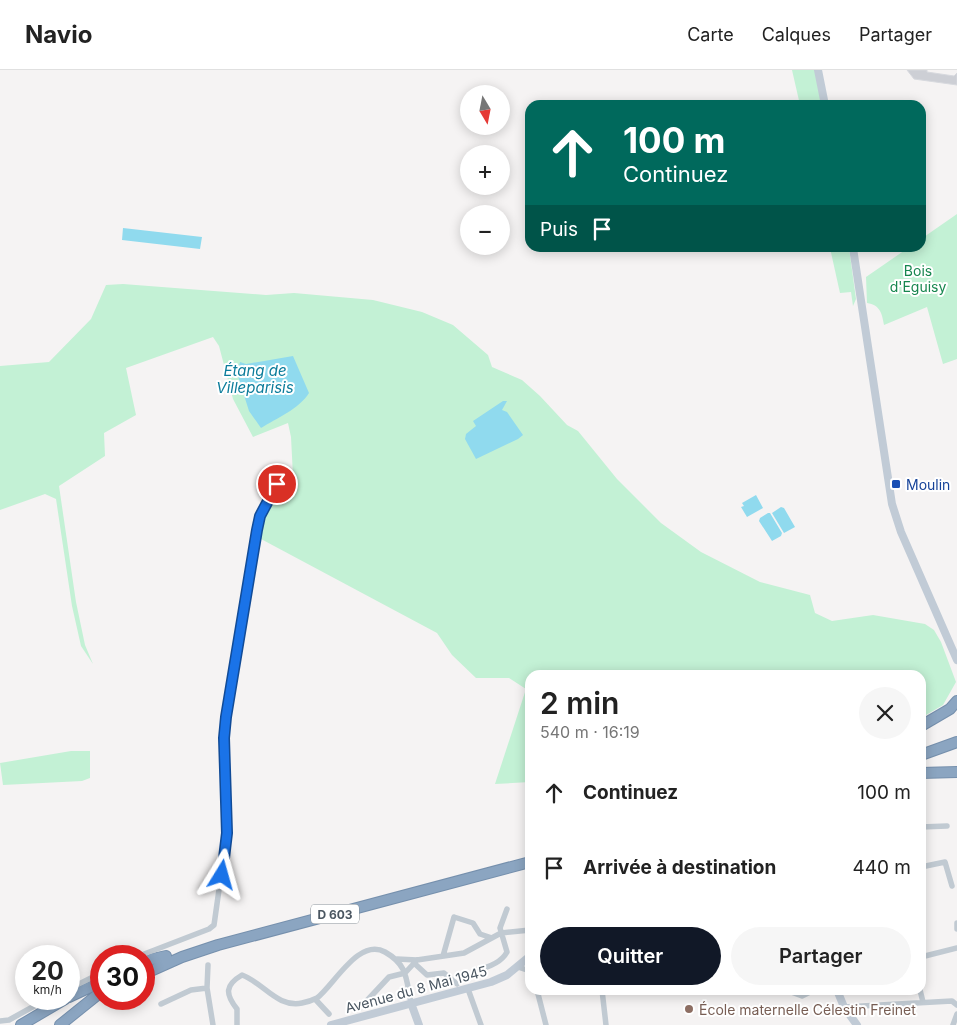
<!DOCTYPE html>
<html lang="fr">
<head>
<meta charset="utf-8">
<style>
  body { margin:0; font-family:Inter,sans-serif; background:#f6f6f6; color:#222; height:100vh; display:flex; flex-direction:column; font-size:19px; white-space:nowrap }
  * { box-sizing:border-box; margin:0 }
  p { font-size:16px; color:#767676 }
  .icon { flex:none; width:28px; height:28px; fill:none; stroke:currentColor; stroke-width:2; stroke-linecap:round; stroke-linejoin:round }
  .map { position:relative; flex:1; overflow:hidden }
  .sheet { position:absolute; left:525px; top:600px; width:401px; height:325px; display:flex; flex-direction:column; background:#fff; border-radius:15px; box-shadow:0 2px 12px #0003 }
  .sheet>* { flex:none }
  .guide { position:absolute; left:525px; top:30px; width:401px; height:152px; border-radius:15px; box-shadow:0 2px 12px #0003; background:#00695c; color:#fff; overflow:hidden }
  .needle { width:32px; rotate:170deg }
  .tools { position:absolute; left:460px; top:15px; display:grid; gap:10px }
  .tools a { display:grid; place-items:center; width:50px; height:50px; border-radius:50%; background:#fff; box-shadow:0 2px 12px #0003; font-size:25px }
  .speed { position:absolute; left:15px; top:875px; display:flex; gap:10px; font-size:25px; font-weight:700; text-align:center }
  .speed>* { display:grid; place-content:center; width:65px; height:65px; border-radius:50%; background:#fff; box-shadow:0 2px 12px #0003; line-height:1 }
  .speed small { font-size:12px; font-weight:400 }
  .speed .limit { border:8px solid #d22; background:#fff; color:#111 }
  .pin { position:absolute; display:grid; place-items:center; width:42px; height:42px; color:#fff; margin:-21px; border:2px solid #fff; border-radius:50%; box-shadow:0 1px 5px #0007 }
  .me { position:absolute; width:55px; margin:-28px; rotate:8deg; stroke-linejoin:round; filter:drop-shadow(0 0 4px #0008) }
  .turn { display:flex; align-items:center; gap:18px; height:105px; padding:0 15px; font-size:22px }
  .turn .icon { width:65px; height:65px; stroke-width:2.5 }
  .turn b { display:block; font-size:35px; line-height:42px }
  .then { display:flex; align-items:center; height:48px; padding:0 15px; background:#0003; gap:10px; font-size:19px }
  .round { display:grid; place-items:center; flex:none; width:52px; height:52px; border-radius:26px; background:#f6f6f6 }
  .headline { display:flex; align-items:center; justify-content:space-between; height:85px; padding:0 15px }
  h1 { font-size:30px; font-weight:600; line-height:38px }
  .action { display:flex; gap:10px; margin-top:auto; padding:10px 15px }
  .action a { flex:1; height:58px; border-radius:30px; background:#111827; color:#fff; font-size:20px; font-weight:600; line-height:58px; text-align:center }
  .action a+a { background:#f6f6f6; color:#222 }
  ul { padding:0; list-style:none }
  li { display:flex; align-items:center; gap:15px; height:75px; padding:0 15px }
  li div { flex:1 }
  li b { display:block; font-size:19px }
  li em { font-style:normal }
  header { display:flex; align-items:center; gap:30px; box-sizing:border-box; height:70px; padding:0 25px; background:#fff; border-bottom:1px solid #e0e0e0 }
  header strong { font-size:24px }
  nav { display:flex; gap:28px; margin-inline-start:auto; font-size:18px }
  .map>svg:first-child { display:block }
  .green { fill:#c3f1d5 }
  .water { fill:#90daee }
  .building { fill:#cdcfd5; stroke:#d7d9de }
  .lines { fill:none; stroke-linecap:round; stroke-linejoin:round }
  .highway-casing { stroke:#7690ad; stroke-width:12 }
  .street { stroke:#c1cad2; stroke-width:5.5 }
  .secondary { stroke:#c1cbd6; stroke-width:8 }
  .highway { stroke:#8ba5c1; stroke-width:10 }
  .route-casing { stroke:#114b97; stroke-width:12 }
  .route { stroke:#1a73e8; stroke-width:9 }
  .transit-dot { fill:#1a4fb4; stroke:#fff; stroke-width:2 }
  .education-dot { fill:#8d6e63; stroke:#fff; stroke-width:2 }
  .labels { text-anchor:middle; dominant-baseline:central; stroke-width:4; stroke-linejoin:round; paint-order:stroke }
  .shield { fill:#fff; stroke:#808990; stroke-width:1 }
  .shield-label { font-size:12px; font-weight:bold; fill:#4a5661 }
  .park-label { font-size:14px; fill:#17864f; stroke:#fff }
  .transit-label { font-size:14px; fill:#164399; stroke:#fff; text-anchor:start }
  .street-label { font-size:14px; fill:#4a5661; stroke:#fff }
  .education-label { font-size:14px; fill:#785e54; stroke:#fff; text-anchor:start }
  .water-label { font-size:15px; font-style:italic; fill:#0c7c9b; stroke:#fff }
</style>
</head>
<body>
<header>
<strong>Navio</strong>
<nav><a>Carte</a><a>Calques</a><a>Partager</a></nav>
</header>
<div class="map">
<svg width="957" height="955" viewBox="0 0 957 955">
  <rect width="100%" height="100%" fill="#f5f3f3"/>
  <!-- green -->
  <path class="green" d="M792,0H816L822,35H800Z
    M957,144V289L943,294L927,237L884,255C882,243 880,235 867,233L866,207L908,178H921V169Z
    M830,178H849L856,229L853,236L851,222L840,223Z
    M123,214L266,225L294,223L373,230L422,242L453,255L488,285L492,297L522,310L540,326L567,355L578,361L617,409L661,453L701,482L760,512L810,525L815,543L832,551L873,545L925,554L934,560L941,572L956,612L943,635L921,648V605H530V712L495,714L526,619L509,608H476L452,585L437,563L261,469C263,442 275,425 293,406L291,367L288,353L253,367L233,329L219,276L213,267L126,298L136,345L104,363L105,386L59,416L76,532L85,575L93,594L81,576L72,536L56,429L45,424L0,440V296L49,292L91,249L106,215Z
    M71,681H90V708L82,711L3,715L0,693Z"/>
  <!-- water -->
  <path class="water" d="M123,158L202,167L200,179L122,170Z
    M293,286L309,323C299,339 277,348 261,358L249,341L237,303L240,292L246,294Z
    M503,331H507L502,340L507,342L523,365L518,369L476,389L465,369L466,364L476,356L473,351Z
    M756,425L763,438L747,447L741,437L744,436L742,433Z
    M781,437L784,438L795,457L784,463L772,443Z
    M768,443H770L782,463L781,466L772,471L759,451L760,448Z"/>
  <!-- building -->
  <path class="building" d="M907,0H927V2L954,6L957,3V15L914,9Z"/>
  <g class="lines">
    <defs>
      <path id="highway" d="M921,656L950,639L957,631
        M921,685L957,672
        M921,703L957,702
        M144,893L152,889L166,886
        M144,904L182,887L218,875L530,792
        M69,927L101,912
        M21,955L65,929
        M60,955L101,922"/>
    </defs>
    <!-- highway casing -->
    <use href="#highway" class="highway-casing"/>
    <!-- street -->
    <path class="street" d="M921,757L947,756
      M921,797L945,792L952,816
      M957,853V859
      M139,886L209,859L214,855L227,763L224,668L226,647L257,460L261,446L277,414
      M443,886L454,847L473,853L480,864L492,868
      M921,887L957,878
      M397,889L417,890L464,883L501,863L530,860
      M414,893L427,905L444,903L457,914
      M208,895L207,918L213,955
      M518,897L530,901
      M475,900C486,898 501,893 507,882L500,858L507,839
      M69,919L101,903
      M468,919L481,955
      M537,920L546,955
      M602,920L606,955
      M786,920L802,926L810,922L811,920
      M920,920L923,932
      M315,929L329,944
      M161,934L191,920L207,918
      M844,937L952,931L957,935
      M360,938L389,907L405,903L417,890
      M0,951L9,950L47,929
      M237,955V939C225,924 225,915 242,905C264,913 277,938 302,933C307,932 313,930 317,928C334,915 359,867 385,882C408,895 406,909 411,933
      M953,955L957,944"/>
    <!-- secondary -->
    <path class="secondary" d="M818,0L825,35
      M853,178L892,434L901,462L957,590
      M837,920L844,937L857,955
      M411,933L419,955
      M331,955L491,912L507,905L530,886"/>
    <!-- highway -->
    <use href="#highway" class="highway"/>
  </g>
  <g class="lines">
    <defs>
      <path id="route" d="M222,805L227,763L224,668L226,647L257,460L260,446L277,414"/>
    </defs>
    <!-- route casing -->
    <use href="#route" class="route-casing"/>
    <!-- route -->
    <use href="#route" class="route"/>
  </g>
  <!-- markers -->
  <rect class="transit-dot" x="891" y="409" width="10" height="10" rx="2.5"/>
  <circle class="education-dot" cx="689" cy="939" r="5"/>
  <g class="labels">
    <!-- shield labels -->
    <rect class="shield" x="311" y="834.5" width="48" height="19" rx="4"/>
    <g class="shield-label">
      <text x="335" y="844">D 603</text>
    </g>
    <!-- park labels -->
    <g class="park-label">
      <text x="918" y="200">Bois<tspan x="918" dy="16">d'Eguisy</tspan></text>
    </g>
    <!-- transit labels -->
    <g class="transit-label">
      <text x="906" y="414">Moulin</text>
    </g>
    <!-- street labels -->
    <g class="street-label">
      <text transform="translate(416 919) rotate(-15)">Avenue du 8 Mai 1945</text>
    </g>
    <!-- education labels -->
    <g class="education-label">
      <text x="699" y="939">École maternelle Célestin Freinet</text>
    </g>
    <!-- water labels -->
    <g class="water-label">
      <text x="255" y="300">Étang de<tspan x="255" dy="17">Villeparisis</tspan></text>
    </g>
  </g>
</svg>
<div class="tools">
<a><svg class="needle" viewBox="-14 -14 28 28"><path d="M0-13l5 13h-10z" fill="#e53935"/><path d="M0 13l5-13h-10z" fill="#767676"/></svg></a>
<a>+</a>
<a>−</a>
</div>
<div class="speed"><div>20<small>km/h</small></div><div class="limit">30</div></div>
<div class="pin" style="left:277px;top:414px;background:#d93025"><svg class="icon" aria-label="arrive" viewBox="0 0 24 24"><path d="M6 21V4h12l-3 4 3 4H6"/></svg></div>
<svg class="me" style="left:222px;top:805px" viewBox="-20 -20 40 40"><path d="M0-17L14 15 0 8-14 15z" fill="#1a73e8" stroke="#fff" stroke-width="4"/></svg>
<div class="guide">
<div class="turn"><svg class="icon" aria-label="ahead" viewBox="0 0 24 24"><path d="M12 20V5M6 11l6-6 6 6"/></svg><div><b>100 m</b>Continuez</div></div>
<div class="then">Puis<svg class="icon" aria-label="arrive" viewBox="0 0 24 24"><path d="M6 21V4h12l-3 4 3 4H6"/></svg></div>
</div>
<section class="sheet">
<div class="headline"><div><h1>2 min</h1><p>540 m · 16:19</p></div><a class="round"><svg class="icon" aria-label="close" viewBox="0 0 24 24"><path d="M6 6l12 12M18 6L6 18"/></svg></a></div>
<ul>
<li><svg class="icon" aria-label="ahead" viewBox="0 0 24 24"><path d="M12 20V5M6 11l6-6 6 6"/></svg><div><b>Continuez</b></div><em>100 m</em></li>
<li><svg class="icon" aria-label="arrive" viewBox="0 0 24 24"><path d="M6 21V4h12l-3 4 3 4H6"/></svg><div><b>Arrivée à destination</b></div><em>440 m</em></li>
</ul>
<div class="action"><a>Quitter</a><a>Partager</a></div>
</section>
</div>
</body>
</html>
